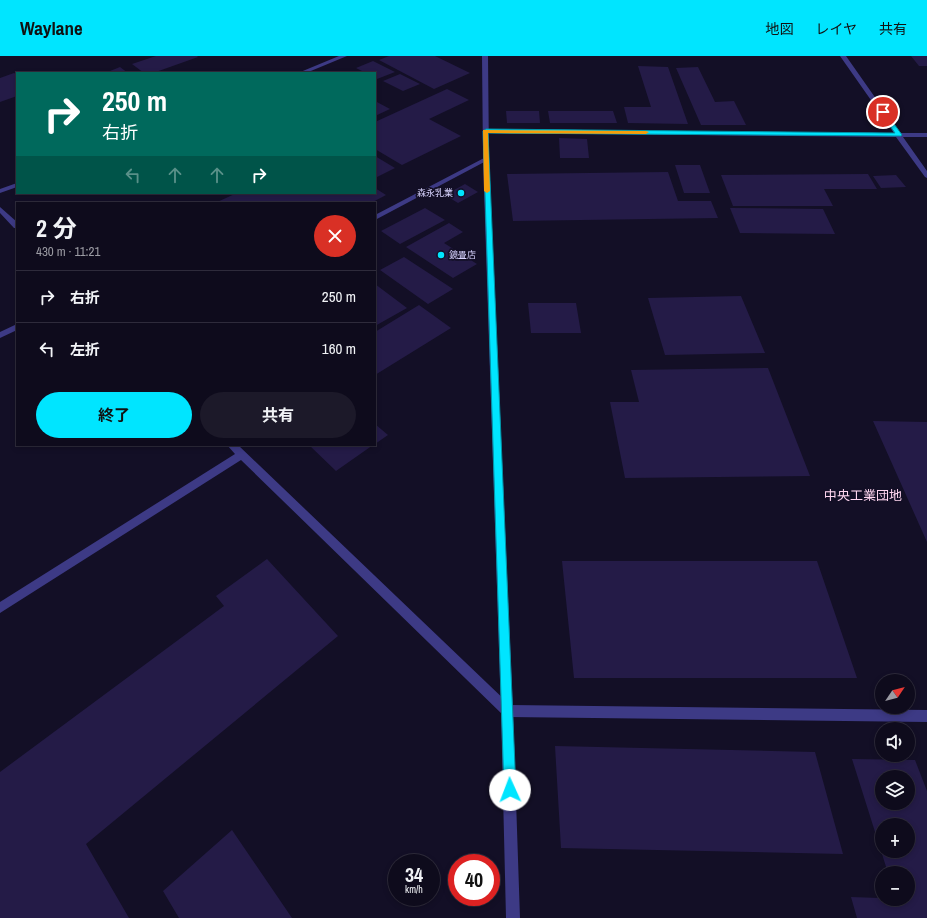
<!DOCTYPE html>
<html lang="ja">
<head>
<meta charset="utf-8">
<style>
  body { margin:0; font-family:"Archivo Narrow","Noto Sans JP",sans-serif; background:#1c1929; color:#f1f3f6; height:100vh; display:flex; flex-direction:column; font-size:15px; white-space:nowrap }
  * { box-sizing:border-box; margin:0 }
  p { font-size:13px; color:#9b9ba3 }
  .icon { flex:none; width:22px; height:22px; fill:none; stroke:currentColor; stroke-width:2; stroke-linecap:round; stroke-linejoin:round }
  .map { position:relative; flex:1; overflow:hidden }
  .sheet { position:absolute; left:16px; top:146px; width:360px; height:244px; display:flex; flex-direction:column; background:#0e0b1c; border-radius:0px; box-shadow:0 2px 6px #0003,0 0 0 1px #2e2b3b }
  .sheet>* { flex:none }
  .hud { position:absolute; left:16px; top:16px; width:360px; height:122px; border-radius:0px; box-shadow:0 2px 6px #0003,0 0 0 1px #2e2b3b; background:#00695c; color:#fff; overflow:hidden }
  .needle { width:26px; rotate:55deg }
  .tools { position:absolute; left:875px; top:618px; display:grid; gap:8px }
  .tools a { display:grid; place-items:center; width:40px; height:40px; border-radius:50%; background:#0e0b1c; box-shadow:0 2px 6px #0003,0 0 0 1px #2e2b3b; font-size:20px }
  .speed { position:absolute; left:388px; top:798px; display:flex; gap:8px; font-size:20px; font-weight:700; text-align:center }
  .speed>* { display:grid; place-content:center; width:52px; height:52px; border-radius:50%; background:#0e0b1c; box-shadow:0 2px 6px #0003,0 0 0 1px #2e2b3b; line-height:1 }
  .speed small { font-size:10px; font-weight:400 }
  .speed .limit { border:6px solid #d22; background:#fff; color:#111 }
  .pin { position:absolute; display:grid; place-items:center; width:34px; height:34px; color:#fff; margin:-17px; border:2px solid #fff; border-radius:50%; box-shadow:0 1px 4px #0007 }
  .me { position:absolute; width:44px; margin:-22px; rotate:358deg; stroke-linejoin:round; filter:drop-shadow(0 0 3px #0008) }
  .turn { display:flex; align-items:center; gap:14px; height:84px; padding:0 20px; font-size:18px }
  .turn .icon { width:52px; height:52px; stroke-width:2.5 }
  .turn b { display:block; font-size:28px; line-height:34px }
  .lanes { display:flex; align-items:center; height:38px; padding:0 20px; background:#0003; justify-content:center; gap:20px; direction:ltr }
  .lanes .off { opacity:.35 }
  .round { display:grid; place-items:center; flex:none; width:42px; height:42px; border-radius:21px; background:#1c1929 }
  .headline { display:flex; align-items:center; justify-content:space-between; height:68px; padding:0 20px }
  h1 { font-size:24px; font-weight:700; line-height:30px }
  .button { display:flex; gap:8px; margin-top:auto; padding:8px 20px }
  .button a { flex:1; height:46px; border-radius:24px; background:#00e5ff; color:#111; font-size:16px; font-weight:700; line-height:46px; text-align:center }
  .button a+a { background:#1c1929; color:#f1f3f6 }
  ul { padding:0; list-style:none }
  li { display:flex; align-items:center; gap:12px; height:52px; padding:0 20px; border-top:1px solid #2e2b3b }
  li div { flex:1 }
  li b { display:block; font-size:15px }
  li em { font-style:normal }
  header { display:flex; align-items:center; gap:24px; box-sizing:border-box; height:56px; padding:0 20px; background:#00e5ff; color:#111 }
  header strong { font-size:19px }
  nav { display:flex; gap:22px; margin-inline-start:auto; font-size:14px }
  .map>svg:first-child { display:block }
  .building { fill:#241b47; fill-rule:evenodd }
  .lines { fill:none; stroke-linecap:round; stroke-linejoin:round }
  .minor { fill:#3d3a85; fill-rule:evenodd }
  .tertiary { fill:#3d3a85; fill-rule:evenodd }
  .route { fill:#00e5ff; stroke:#0095a6 }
  .slow { fill:#f59e0b }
  .poi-dot { fill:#00e5ff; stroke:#130f26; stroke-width:1.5 }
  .labels { text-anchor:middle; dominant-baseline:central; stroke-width:3.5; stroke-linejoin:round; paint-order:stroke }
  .far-poi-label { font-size:9px; fill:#d9d4ff; stroke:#130f26; text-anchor:end }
  .quarter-label { font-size:13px; fill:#ffd6f0; stroke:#130f26 }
</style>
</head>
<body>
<header>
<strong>Waylane</strong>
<nav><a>地図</a><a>レイヤ</a><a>共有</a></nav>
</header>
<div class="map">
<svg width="927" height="862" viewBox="0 0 927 862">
  <rect width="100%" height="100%" fill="#130f26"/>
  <!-- building -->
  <path class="building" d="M156,0H197L198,1L153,17H144L132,8Z
    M389,0H435L470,17L434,33L379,4Z
    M911,0H927V10H919Z
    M373,5L395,16L377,23L375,22V17H366L356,12Z
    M638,10L668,11L688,68L628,67L624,51H651Z
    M120,11L128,17H105Z
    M698,11L715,46L734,45L746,69H701L676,12Z
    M14,17L17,19V40L0,46V22Z
    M400,18L420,28L403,35L383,25Z
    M447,33L469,44L429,63L461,80L402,109L375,93V66Z
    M375,45L390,53L375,60Z
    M506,55H539L540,67H507Z
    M548,55H613L617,67H550Z
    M559,82L587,83L589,102H560Z
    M375,100L395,112L375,122Z
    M675,109H700L710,137H684Z
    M668,116L678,145H711L718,162L513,165L507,118Z
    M868,118L877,133H824L833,150H733L721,119Z
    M896,119L906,131L881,132L873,120Z
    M465,128L478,136L458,147L445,139Z
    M375,132L386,139L371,147H215L237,137H375Z
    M425,152L445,164L400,188L381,175Z
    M730,152L823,153L835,178L740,177Z
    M449,167L463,176L444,187L477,208L453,222L406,191Z
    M404,201L453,233L428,248L380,214Z
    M375,228L407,252L375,270Z
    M741,240L765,297L665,299L648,242Z
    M528,247H576L581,277H531Z
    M419,249L451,272L375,319V276Z
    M768,312L810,420L625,422L610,346H639L631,314Z
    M873,365L927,366V486Z
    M375,368L388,379L375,388Z
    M309,389H373L336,415Z
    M267,503L338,580L86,788L129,862H0V716L224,550L216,540Z
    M562,505H817L857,622H574Z
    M555,690L815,696L843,798L561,792Z
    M852,703L915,704L927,735V862H857L851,841L908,843V817H888ZM882,721H908V747H882ZM882,769H908V795H882Z
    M232,774L292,862H179L163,835Z"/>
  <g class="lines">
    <!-- minor -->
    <path class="minor" d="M339,0H347L306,17H298Z
      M840,0H846L900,77H927V81H903L927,115V122L925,121L896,81L486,77L483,75L486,73L894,77Z
      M486,101L488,102V104L375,164V159Z
      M17,127V131L0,137V133Z
      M0,151L17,166V172H14L0,157Z
      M17,268V274L0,282V276Z
      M227,389H238L510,649L927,654V666L507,661L503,659L241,404L0,557V546L235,398Z"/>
    <!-- tertiary -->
    <path class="tertiary" d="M482,0H488L489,103L513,655L520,862H506L501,655L483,103Z"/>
  </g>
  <!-- route -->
  <path class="route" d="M881,55H885L902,79L901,80L488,77L516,734L514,739L510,740L505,739L504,734L483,75L486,73L895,77L880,56Z"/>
  <!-- slow -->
  <path class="slow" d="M483,74L646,75L649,76L646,78L488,77L490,135L487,137L484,135Z"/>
  <!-- markers -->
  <g class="poi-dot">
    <circle cx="461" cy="137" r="4"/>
    <circle cx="441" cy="199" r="4"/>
  </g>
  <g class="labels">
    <!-- far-poi labels -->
    <g class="far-poi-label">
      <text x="453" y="137">森永乳業</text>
      <text x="449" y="199" text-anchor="start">鏡畳店</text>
    </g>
    <!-- quarter labels -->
    <g class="quarter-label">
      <text x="863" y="439">中央工業団地</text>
    </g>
  </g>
</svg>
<div class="tools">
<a><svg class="needle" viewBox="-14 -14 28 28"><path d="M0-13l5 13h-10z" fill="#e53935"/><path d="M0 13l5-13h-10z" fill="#9b9ba3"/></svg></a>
<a><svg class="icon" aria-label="sound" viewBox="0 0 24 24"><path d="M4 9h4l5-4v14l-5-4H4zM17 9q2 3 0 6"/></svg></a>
<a><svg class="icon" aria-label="layers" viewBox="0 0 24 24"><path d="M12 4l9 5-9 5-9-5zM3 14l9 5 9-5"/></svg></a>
<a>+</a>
<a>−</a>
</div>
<div class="speed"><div>34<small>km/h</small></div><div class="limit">40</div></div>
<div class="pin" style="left:883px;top:56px;background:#d93025"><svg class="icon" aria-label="arrive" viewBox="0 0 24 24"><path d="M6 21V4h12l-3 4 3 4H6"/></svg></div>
<svg class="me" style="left:510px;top:734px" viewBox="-20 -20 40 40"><circle r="19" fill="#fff"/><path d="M0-13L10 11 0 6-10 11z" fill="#00e5ff"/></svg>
<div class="hud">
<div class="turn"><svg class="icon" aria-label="right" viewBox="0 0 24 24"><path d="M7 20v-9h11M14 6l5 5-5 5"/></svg><div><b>250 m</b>右折</div></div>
<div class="lanes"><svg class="icon off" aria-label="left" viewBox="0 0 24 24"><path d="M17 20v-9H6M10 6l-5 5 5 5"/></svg><svg class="icon off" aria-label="ahead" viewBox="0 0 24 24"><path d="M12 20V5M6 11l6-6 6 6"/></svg><svg class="icon off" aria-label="ahead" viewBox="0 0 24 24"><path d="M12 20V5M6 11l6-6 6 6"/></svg><svg class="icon" aria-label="right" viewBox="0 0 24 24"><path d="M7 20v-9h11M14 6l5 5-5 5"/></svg></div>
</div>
<section class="sheet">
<div class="headline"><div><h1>2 分</h1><p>430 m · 11:21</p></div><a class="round" style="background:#d93025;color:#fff"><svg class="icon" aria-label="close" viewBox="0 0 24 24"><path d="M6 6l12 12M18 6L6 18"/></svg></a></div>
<ul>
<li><svg class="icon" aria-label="right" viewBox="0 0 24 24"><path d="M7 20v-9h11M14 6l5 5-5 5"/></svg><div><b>右折</b></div><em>250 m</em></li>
<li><svg class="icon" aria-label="left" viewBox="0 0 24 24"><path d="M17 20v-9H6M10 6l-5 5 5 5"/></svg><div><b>左折</b></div><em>160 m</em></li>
</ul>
<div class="button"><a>終了</a><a>共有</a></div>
</section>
</div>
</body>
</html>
